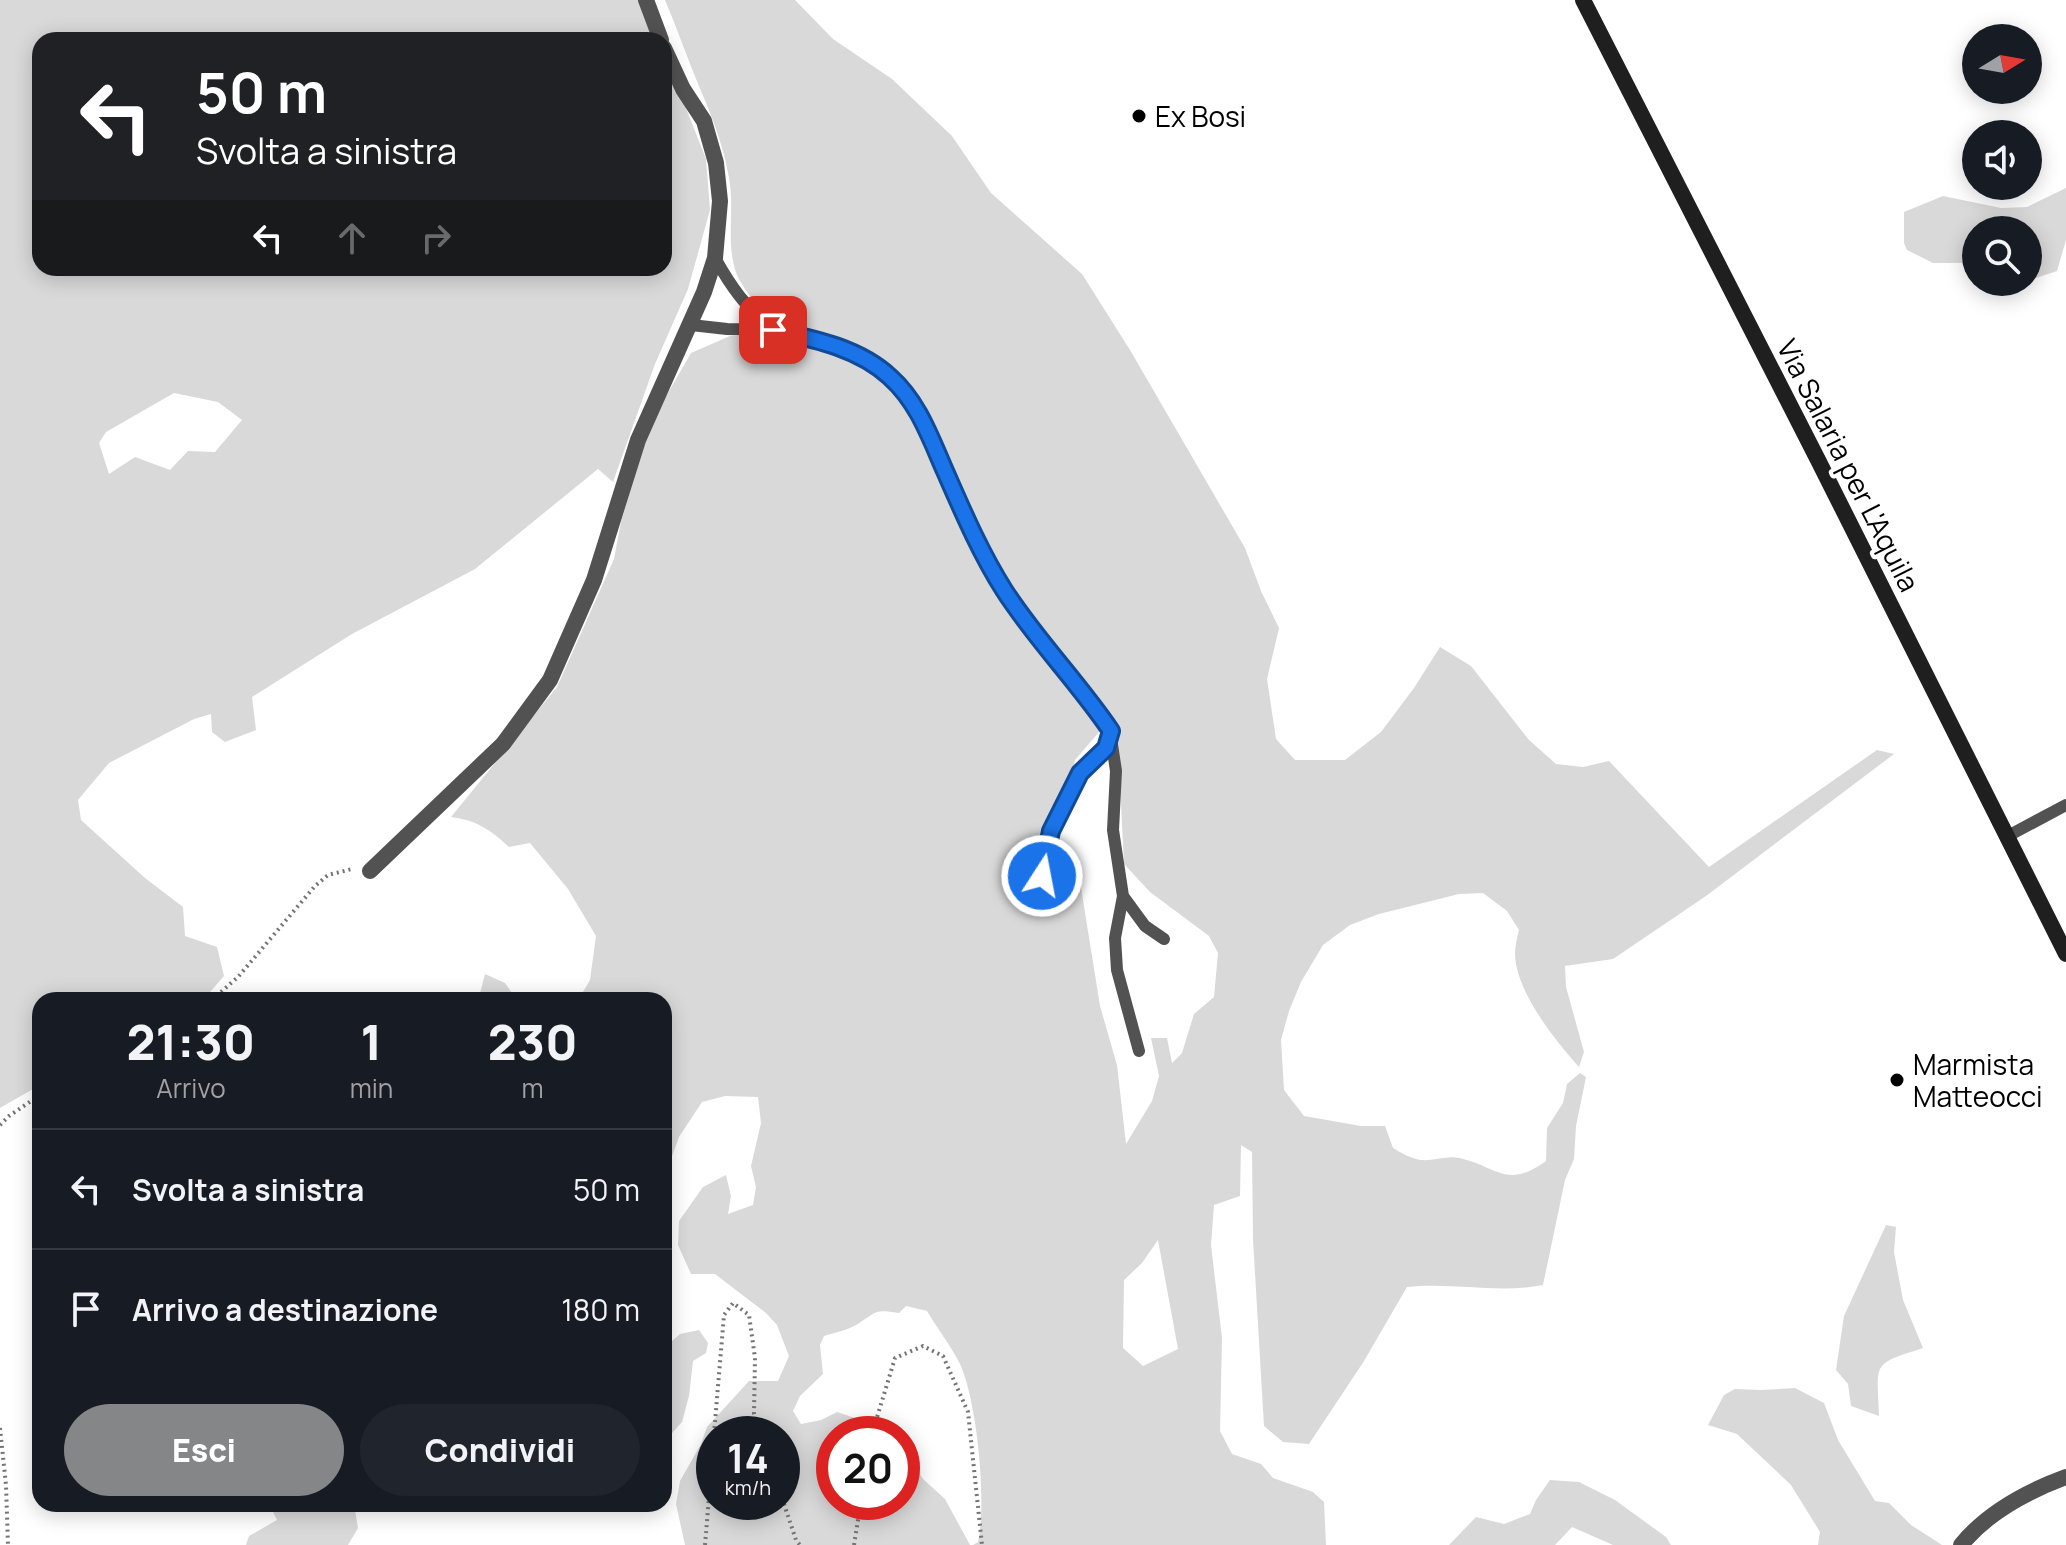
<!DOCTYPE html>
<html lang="it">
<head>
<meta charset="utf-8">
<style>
  body { margin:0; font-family:Manrope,sans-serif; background:#20242c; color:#f1f3f6; height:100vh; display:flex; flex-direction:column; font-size:30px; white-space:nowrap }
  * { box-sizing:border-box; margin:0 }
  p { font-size:26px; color:#9ea1a6 }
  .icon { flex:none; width:44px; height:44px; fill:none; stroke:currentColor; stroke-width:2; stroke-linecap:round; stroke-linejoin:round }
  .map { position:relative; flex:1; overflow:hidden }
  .panel { position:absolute; left:32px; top:992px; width:640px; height:520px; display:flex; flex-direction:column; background:#171b24; border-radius:24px; box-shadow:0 4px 20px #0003 }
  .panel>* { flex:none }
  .top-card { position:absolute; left:32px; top:32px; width:640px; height:244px; border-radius:24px; box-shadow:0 4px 20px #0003; background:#202124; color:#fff; overflow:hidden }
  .needle { width:52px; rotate:79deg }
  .buttons { position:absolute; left:1962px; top:24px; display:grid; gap:16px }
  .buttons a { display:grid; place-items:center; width:80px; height:80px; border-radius:50%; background:#171b24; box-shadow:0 4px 20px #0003; font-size:40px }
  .speed { position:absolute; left:696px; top:1416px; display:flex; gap:16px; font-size:40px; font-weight:700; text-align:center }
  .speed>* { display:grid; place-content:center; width:104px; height:104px; border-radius:50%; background:#171b24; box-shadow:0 4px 20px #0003; line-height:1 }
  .speed small { font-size:20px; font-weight:400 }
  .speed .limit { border:12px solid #d22; background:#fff; color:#111 }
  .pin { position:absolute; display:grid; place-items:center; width:68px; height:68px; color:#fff; margin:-34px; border-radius:16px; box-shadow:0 4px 12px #0006 }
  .me { position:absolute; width:88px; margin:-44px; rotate:11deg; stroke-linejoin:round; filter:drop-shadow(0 0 6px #0008) }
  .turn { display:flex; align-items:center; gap:28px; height:168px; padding:0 32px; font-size:36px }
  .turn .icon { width:104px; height:104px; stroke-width:2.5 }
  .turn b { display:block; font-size:56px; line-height:68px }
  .lanes { display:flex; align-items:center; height:76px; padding:0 32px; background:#0003; justify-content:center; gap:40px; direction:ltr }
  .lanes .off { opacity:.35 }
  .eta { display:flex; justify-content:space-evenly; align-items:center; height:136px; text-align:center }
  .eta b { font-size:48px; font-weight:800; line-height:56px }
  .button { display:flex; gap:16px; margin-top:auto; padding:16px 32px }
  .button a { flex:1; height:92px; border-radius:48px; background:#858687; color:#fff; font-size:32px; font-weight:800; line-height:92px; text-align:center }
  .button a+a { background:#20242c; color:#f1f3f6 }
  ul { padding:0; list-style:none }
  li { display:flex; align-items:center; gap:24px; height:120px; padding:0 32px; border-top:2px solid #363941 }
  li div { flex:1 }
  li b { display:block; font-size:30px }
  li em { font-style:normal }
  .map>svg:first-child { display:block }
  .green { fill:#d9d9d9; fill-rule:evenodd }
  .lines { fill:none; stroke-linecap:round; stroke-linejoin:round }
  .path { stroke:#747474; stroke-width:4; stroke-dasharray:2 4; stroke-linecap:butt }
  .service { stroke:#525252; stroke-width:12 }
  .minor { stroke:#525252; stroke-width:16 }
  .secondary { stroke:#1f1f1f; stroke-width:16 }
  .route-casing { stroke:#114b97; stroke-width:20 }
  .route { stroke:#1a73e8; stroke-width:14 }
  .poi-dot { fill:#000; stroke:#fff; stroke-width:3 }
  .labels { text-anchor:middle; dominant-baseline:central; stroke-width:8; stroke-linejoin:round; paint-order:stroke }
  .poi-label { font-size:28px; fill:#000; stroke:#fff; text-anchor:start }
  .street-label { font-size:28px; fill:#000; stroke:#fff }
</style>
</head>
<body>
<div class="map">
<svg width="2066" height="1545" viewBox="0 0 2066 1545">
  <rect width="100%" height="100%" fill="#fff"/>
  <!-- green -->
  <path class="green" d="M0,0H644L659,40H40V268H664V52L706,159L710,210L688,289L655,364L613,482L598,469L475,569L352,634L252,697L256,730L225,742L212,732L211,714L194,719L109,763L78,800L81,820L145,878L183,907L185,936L217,947L224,976L210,992L196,1000H40V1085L0,1108ZM174,393L218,402L242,420L215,452L188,451L170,470L135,457L109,474L99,443L106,432Z
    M665,0H795L833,39L892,79L952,136L991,193L1082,274L1130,350L1245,548L1261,591L1279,628L1267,679L1276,739L1295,760H1345L1381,732L1414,688L1440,647L1471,666L1529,740L1556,764L1583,767L1609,761L1709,867L1877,750L1894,754L1706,896L1613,959L1565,966L1566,987L1584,1052L1579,1067C1555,1040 1516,992 1515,954C1515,946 1517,938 1519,930L1507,911L1483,893L1459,894L1379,914L1350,925L1323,945L1301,982L1289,1011L1281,1040L1284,1090L1304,1116L1361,1126H1385L1393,1148C1400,1152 1408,1157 1416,1159C1429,1163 1445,1155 1459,1158C1497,1166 1506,1190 1546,1161L1547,1128L1563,1103L1567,1084L1580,1073L1586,1077L1576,1126L1574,1159L1565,1180L1543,1285C1498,1294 1453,1282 1407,1287L1364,1361L1309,1444L1283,1442L1264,1426L1253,1239L1252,1152L1241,1145L1240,1196L1214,1205L1211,1245L1222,1338L1220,1431L1232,1454L1261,1464L1273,1478L1313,1492L1324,1502L1326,1545H973L978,1542C987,1502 977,1401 960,1364C951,1346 937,1328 927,1311L906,1306L899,1313C872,1309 878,1312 856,1325C847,1330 834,1333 824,1336L820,1345L823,1374L800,1396L793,1411L801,1424L821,1420L837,1412L855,1418L863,1432V1434H834V1502H902V1458L909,1457L923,1479L945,1499L970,1545H685L676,1504L680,1481L701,1444L707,1427L749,1381H778L789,1356L777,1325L766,1313L715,1274H691L678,1245L679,1221L703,1187L726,1175L731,1196L728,1214L753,1205L756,1187L751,1166L761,1123L758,1097L725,1096L702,1102L679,1137L664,1178V1000H575L580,997L590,980L596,936L568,889L530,843L509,847C491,830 476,820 451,817L557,687L614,559L621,522L650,424L691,353L730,336H753L776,329C764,310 746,295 737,275C725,244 735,210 729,178C724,148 713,119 701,91C688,61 678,30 665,0ZM1117,723L1124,864L1150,892L1209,936L1218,953L1214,997L1194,1014L1182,1053L1172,1063L1167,1038H1151L1159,1076L1152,1101L1126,1144L1117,1065L1100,1006L1079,875L1059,852L1045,844L1051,817L1069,785L1075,760L1099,732ZM1158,1240L1178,1349L1143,1366L1123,1348L1124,1280L1142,1263ZM714,1434H782V1502H714Z
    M2066,188V240L2057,271L2033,279L2028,274V230H1976V263H1933L1907,250L1904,243V212L1943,196L2001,208L2027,207Z
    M485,974L505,983L517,1000H482L479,997Z
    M1886,1225L1896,1227L1894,1252L1903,1300L1923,1348C1871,1365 1877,1361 1879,1416L1851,1406L1848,1384L1836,1370L1844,1316Z
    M699,1330L708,1343L706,1353L693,1361L689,1396L682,1422L664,1442V1348L680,1334Z
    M1795,1388L1824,1403L1838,1440L1875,1501L1889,1503L1911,1525L1942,1545H1818L1820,1532L1791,1485L1737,1434L1708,1425L1724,1395L1735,1389L1761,1390Z
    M1550,1480L1579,1482L1615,1500L1666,1537L1671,1545H1613L1572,1527L1555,1545H1449L1476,1517L1504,1524L1530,1514L1536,1500Z
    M269,1504H354L358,1528L348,1545H246L249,1536L277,1520Z"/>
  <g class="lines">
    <!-- path -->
    <path class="path" d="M212,1000L238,977L315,886L328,875L352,869
      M0,1125L9,1116L40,1095
      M0,1428L6,1485L8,1545
      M714,1434L724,1315L733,1303L749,1315L755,1358L754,1414L761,1434
      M872,1434L895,1358L923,1346L943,1356L968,1412L982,1545
      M782,1498L796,1540L800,1545
      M705,1545L714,1438
      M854,1545L861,1502"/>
    <!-- service -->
    <path class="service" d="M691,325L727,329L773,330C747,309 731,287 715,258
      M773,330C814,339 859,348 890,377C919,403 932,441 947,476C964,515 982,554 1004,590C1036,640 1078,682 1111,731L1106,748L1080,773L1051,831L1042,876L1045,905
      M1111,738L1116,771L1113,830L1123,896L1145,926L1164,939
      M2006,837L2066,805
      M1123,896L1115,938L1117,970L1139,1051"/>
    <!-- minor -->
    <path class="minor" d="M646,0L661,40
      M370,871L503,744L550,680L594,580L638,440L704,292L715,258L720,201L716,163L704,121L683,89L664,48
      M1961,1545C1987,1513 2028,1491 2066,1477"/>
    <!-- secondary -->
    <path class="secondary" d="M1583,0L1817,458L2066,954"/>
  </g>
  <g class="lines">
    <defs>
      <path id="route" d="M773,330C814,339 859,348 890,377C918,402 930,437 945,471C963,512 980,552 1004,590C1036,640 1078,682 1111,731L1106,748L1080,773L1051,831L1042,876"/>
    </defs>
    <!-- route casing -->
    <use href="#route" class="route-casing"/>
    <!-- route -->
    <use href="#route" class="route"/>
  </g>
  <!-- markers -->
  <g class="poi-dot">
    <circle cx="1139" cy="116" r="8"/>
    <circle cx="1897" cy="1080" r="8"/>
  </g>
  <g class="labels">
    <!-- poi labels -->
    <g class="poi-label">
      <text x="1155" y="116">Ex Bosi</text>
      <text x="1913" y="1064">Marmista<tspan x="1913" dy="32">Matteocci</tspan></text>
    </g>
    <!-- street labels -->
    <g class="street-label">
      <text transform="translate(1849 465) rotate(63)">Via Salaria per L'Aquila</text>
    </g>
  </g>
</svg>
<div class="buttons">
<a><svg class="needle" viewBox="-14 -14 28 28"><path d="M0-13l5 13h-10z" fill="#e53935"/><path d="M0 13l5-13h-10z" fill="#9ea1a6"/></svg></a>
<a><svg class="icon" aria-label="sound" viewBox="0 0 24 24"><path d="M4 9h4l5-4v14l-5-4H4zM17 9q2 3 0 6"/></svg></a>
<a><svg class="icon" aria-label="search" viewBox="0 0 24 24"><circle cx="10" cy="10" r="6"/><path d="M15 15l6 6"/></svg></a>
</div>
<div class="speed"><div>14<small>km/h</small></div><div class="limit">20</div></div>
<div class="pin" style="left:773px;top:330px;background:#d93025"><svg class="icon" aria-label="arrive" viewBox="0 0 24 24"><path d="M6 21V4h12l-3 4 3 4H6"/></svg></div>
<svg class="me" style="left:1042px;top:876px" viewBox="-20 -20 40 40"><circle r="17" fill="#1a73e8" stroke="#fff" stroke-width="3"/><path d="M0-11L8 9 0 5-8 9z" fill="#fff"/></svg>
<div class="top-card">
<div class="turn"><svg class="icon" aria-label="left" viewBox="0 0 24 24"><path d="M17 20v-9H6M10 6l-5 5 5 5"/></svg><div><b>50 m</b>Svolta a sinistra</div></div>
<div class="lanes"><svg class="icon" aria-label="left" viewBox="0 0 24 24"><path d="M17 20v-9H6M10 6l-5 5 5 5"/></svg><svg class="icon off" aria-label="ahead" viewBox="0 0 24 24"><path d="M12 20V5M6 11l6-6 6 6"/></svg><svg class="icon off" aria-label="right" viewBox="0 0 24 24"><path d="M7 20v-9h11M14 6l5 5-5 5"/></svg></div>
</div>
<section class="panel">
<div class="eta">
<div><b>21:30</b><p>Arrivo</p></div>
<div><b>1</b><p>min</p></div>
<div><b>230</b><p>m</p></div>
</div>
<ul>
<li><svg class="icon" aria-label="left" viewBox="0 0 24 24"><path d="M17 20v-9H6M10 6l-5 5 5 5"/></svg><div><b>Svolta a sinistra</b></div><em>50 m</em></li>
<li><svg class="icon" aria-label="arrive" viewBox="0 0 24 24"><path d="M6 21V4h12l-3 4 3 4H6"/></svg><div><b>Arrivo a destinazione</b></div><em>180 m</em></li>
</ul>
<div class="button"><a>Esci</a><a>Condividi</a></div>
</section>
</div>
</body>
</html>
